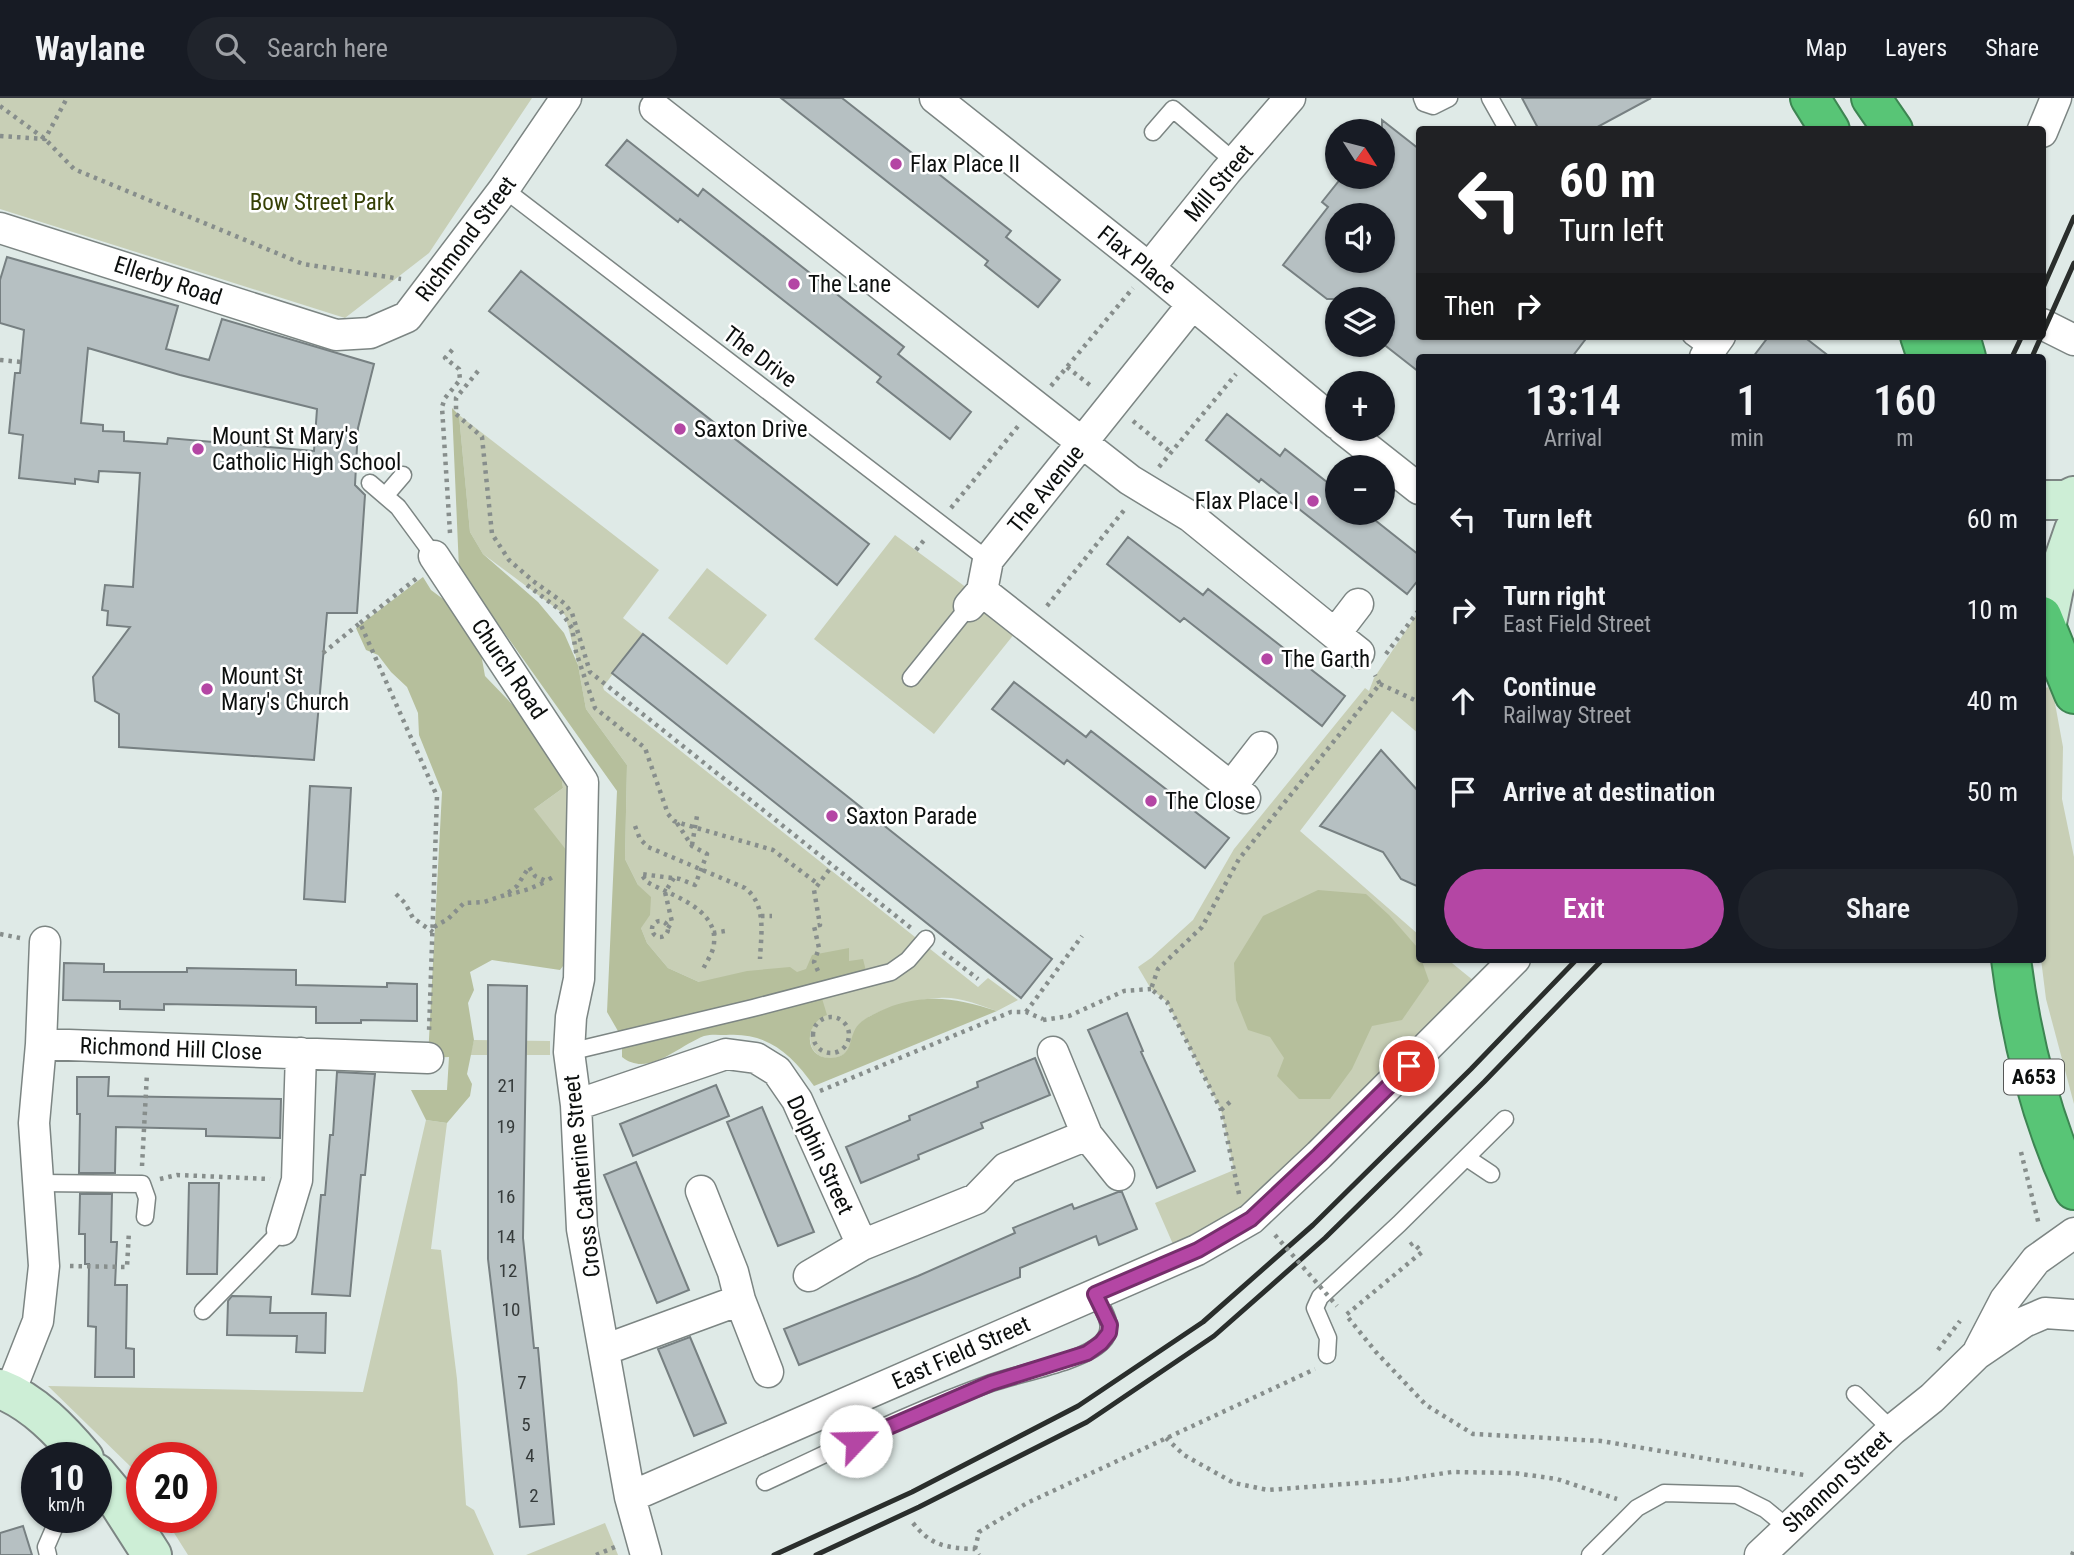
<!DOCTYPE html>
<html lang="en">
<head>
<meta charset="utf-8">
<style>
  body { margin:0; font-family:"Roboto Condensed",sans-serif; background:#20242c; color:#f1f3f6; height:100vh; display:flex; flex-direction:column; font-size:26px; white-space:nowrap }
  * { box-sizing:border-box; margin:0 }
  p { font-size:23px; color:#9ea1a6 }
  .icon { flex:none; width:38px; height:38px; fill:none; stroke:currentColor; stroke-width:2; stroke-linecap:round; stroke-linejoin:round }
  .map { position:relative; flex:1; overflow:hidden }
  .side { position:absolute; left:1416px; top:256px; width:630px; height:609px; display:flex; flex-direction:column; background:#171b24; border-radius:7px; box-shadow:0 2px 5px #0004 }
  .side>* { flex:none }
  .top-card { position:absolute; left:1416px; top:28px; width:630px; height:214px; border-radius:7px; box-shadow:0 2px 5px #0004; background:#202124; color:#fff; overflow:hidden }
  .needle { width:46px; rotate:126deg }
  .tools { position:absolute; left:1325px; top:21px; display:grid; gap:14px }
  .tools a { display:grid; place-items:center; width:70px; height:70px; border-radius:50%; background:#171b24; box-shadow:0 2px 5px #0004; font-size:35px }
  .speed { position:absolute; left:21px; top:1344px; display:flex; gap:14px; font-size:35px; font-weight:700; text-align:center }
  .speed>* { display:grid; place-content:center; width:91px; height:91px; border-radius:50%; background:#171b24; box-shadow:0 2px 5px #0004; line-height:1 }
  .speed small { font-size:18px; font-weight:400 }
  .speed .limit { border:10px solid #d22; background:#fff; color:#111 }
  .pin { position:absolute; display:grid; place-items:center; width:60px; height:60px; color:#fff; margin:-30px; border:4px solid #fff; border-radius:50%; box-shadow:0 2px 7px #0007 }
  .me { position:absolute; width:77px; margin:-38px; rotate:66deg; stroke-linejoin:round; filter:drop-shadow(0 0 5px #0008) }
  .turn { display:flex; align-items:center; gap:24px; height:147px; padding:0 28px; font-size:32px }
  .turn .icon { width:91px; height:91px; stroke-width:2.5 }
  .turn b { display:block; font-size:49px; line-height:60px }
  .then { display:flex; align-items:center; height:66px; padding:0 28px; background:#0003; gap:14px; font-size:26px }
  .eta { display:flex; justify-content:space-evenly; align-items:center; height:119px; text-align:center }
  .eta b { font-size:42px; font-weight:600; line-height:49px }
  .button { display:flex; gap:14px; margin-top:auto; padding:14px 28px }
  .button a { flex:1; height:80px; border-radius:42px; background:#b446a4; color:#fff; font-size:28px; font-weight:600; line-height:80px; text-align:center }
  .button a+a { background:#20242c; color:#f1f3f6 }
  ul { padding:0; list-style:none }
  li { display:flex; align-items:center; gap:21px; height:91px; padding:0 28px }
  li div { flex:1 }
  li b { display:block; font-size:26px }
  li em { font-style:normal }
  header { display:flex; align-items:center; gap:42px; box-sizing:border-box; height:98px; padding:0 35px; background:#171b24; border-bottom:2px solid #363941 }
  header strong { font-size:33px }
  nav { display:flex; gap:38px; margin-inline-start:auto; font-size:24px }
  .search { width:490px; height:63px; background:#20242c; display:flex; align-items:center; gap:18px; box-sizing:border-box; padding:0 24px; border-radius:38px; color:#9ea1a6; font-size:26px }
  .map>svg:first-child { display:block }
  .green { fill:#c8cfb6 }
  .forest { fill:#b6bf9c }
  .building { fill:#b6c0c2; stroke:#778082; stroke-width:2; fill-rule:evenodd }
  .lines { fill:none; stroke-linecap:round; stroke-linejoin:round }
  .lane-casing { stroke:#7c8583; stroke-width:19 }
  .street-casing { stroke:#7c8583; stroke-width:33 }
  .secondary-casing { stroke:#7c8583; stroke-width:42 }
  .highway-casing { stroke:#3d8552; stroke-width:42 }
  .path { stroke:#878e8c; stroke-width:4.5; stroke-dasharray:3.5 5; stroke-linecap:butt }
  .lane { stroke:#fff; stroke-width:16 }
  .street { stroke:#fff; stroke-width:30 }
  .secondary { stroke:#cdeed6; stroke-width:38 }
  .highway { stroke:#58c576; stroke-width:38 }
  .rail { stroke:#2a2e2c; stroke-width:5 }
  .path-bridge { stroke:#878e8c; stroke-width:4.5; stroke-dasharray:3.5 5; stroke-linecap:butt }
  .route-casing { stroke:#752e6b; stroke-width:18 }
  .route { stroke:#b446a4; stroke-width:12 }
  .poi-dot { fill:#b446a4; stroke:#fff; stroke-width:2.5 }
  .labels { text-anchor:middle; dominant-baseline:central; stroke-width:5; stroke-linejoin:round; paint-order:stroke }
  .number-label { font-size:19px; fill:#363b3b }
  .shield { fill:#fff; stroke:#555756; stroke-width:2 }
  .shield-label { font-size:21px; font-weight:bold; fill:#0c0f0e }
  .poi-label { font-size:23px; fill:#0c0f0e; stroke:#fff; text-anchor:start }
  .street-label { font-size:23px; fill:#0c0f0e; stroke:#fff }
  .park-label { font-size:23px; fill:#364006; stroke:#fff }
</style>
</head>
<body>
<header>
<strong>Waylane</strong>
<div class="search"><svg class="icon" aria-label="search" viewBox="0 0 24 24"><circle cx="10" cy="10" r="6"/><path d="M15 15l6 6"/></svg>Search here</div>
<nav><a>Map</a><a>Layers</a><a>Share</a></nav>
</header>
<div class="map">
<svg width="2074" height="1457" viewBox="0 0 2074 1457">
  <rect width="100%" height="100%" fill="#dfeae7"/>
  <!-- green -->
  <path class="green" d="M0,0H532L429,155L345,220L0,111Z
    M459,317L659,472L623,520L643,536L603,589L604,592L978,889L988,880L1018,902L997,913C980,907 957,898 939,900C918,901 871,911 858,928C849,940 853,958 834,960C808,963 803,934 820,919L699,884L668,870L647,845L641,830L638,787L625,761L627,667L586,611L578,567L565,517L483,456L470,434Z
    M895,437L967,490L1023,525L934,636L814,541Z
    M707,470L767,517L727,567L668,520Z
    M1419,513V636L1392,613L1300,733L1419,837V861H1447L1485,892L1319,1057L1179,1160L1155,1105L1234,1072L1221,1012L1167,904L1151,891L1138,869L1151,860L1193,822L1234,751L1365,590L1369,593L1374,580Z
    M2052,589L2063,649L2062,701L2074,759V1006L2046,901L2041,861L2042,590Z
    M560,670L571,695L572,795L534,711L563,690Z
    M474,942L550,943V957H470Z
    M426,1022L447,1025L431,1151L441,1152L457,1281L466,1407L474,1412L494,1457H188L164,1419H201V1360H142V1385L133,1371L48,1288L363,1294Z
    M605,1425L618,1457H526Z"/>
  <!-- forest -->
  <path class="forest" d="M452,310L459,317L470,434L483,456L538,504L564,535L578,567L586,611L627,667L625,761L638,787L651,799L650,817L641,830L647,845L668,870L699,884L747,873L790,869L797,874L806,871L812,857L849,850V863L863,861L866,873L817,884L827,917C803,926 804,961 831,960C855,959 847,938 859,926C867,918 882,912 892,908C931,895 959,901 997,913L814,988C791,956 767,934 726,937C719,937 711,936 704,938C678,948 648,980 622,959V940L607,914L617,693L459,471Z
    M423,479L431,492L451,507L480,550L485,578L535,630L560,670L563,690L534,711L567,753L571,776L569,860L560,872L492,862L470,874L474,892L468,905L474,942L467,976L472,986L470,998L447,1025L426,1022L411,992H447L449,959L428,960L442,694L419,637L418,615L407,589L391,574L378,557L366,552L356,530Z
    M1318,792L1366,796L1389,817L1417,849L1429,883L1402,922L1372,928L1352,971L1330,1001H1299L1277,978L1284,960L1270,939L1248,932L1236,902L1234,865L1263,818Z"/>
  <!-- building -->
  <path class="building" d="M781,0H842L1011,133L1006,139L1060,182L1038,209L985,167L988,163Z
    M1522,0H1651L1592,32H1539Z
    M1382,22L1419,51V238H1588L1572,259H1419V274L1382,245V201H1327L1283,167L1328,109L1322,104L1342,79H1382ZM1337,117H1382V163H1337Z
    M627,42L698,98L703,91L904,249L898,256L971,314L950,341L877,284L881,279L680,121L678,124L606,67Z
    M7,159L178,208L166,251L209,262L222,221L374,266L358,330L355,387L365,397L357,515H327L314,662L119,649V616L95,603L93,579L130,529L107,527L108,513L102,512L105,487L133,489L140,375L99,373L98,384L75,381V386L19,380L23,337L9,335L15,275H20L24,232L0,225V182ZM88,250L180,277L317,311L314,353L168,340L167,346L124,343V334L103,333V327L81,325Z
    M521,173L869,446L837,487L489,213Z
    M1769,238H1803L1830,259H1753Z
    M1227,316L1280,358L1285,351L1337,392V415H1366L1419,457V481L1407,496L1261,381L1259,384L1206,342Z
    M1128,439L1203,497L1208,491L1345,598L1322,628L1184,520L1180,524L1107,466Z
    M643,536L1052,861L1021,900L612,575Z
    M1014,584L1086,639L1091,633L1229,740L1205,770L1067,662L1064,666L992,611Z
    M1381,652L1419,694V789L1401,781L1383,754L1320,728Z
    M310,688L351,690L345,804L304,801Z
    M64,865L104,866V874H187V870L296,872V887L387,889V885L417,886V923L361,922V925H316V909L164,906V912L120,911V903L63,902Z
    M488,887L527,888L523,1140L534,1250H538L554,1426L520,1429L488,1161Z
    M1127,915L1143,953L1141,954L1195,1073L1157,1090L1088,932Z
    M1035,960L1050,997L981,1025L983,1030L918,1057L919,1061L861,1085L846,1049L910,1022L909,1018L978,989L977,984Z
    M337,974L375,976L365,1077H361L350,1198L312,1196L321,1097H325L330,1037H333Z
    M77,979H109L108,998L281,1001L280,1040L206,1038V1031L116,1029L115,1075H79L80,1016H77Z
    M716,987L729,1018L633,1058L620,1026Z
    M762,1009L814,1134L778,1148L727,1024Z
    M636,1064L689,1192L657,1205L604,1077Z
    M189,1085H219L217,1176H187Z
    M1118,1094H1122L1137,1131L1099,1147L1096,1138L1020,1170V1179L799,1267L784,1231L918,1178L1015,1135L1013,1130L1072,1106L1074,1111Z
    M80,1096H112L111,1144H117L115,1187H127L126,1250L134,1251V1279H95L96,1229L88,1228L89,1166H85V1136H79Z
    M232,1198L271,1199L270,1215H326L325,1255L296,1254L297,1238L227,1237L228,1203Z
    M690,1239L726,1325L694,1338L658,1251Z
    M23,1428L32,1457H0V1435Z"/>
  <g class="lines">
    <defs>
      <path id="lane" d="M1422,0L1424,5L1433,8L1449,0
        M1490,0L1508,32
        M1153,34L1173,11L1235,64
        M504,91L988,462
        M1691,238L1710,252
        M370,385L398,409L434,458
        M385,398L403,377
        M911,580L969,508
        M569,954L753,910L891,874L908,862L926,841
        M1467,1060L1491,1076
        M38,1085L142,1086L147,1100L145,1119
        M203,1213L282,1132
        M1327,1257L1328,1240L1315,1210L1320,1199L1399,1126L1505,1021
        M1855,1296L1892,1332
        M765,1384C839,1350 914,1312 991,1285C1019,1275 1083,1264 1102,1244C1117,1229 1103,1212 1095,1196
        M48,1457L46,1449L59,1419
        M1590,1457L1637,1410L1664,1395L1737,1397L1765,1411L1788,1430"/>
      <path id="street" d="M935,0L1149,170L1337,326
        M655,10L1130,382L1191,419L1335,536
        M2042,34L2056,0
        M0,130L336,237L370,235L407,219L504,91L566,0
        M1149,170L1226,74L1290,0
        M2042,226L2074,242
        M1705,259L1720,238
        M1343,331L1419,391
        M434,458L583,684L579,881L571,919L569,954L576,1007L582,1131L630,1399L646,1457
        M982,493L1231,689
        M1358,506L1335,536L1359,555
        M969,508L982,493L988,462L1192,207
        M1245,700L1231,689L1262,649
        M41,946L428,960
        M576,1007L726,956L756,960L777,973L797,1002L862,1147L976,1101L1006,1070L1087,1037L1053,954
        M1087,1037L1119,1077
        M282,1132L297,1082L301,955
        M809,1178L862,1147
        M740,1202L768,1274
        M604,1252L740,1202L733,1174L701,1093
        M1979,1252L2005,1202L2036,1162L2074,1135
        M10,1294L38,1223L44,1168L34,1025L41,946L45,844
        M630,1399L1197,1152L1251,1121L1319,1057L1515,861
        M1760,1457L1892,1332L1932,1300L1977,1256L2024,1224L2045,1215L2074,1217"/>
      <path id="secondary" d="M2042,402H2066L2074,398
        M2046,530L2054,490L2074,432
        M0,1291C34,1304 61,1333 84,1360
        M96,1375L111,1393L152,1457"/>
      <path id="highway" d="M1810,0L1830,32
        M1871,0L1893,32
        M1920,238L1927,259
        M1960,238L1966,259
        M2042,518L2074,596
        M2011,861C2021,940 2041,1020 2074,1092"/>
    </defs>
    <!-- lane casing -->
    <use href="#lane" class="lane-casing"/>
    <!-- street casing -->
    <use href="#street" class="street-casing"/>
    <!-- secondary casing -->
    <use href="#secondary" class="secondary-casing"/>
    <!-- highway casing -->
    <use href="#highway" class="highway-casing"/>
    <!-- path -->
    <path class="path" d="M0,8L45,41L74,71L303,166L401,181
      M0,38L45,41L67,0
      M0,262L21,264
      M1067,269L1091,288
      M478,273L456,300V316L482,339L492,436L509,462L533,483L564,505L572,515L590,574L911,830
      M1051,288L1133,190
      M1133,323L1172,355
      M1159,369L1236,276
      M951,410L1019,327
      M450,435L442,309L445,300L460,282L459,271L445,260L453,251
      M916,452L925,441
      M527,487L560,512L572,530L576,554L595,610L645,650L668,716L674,723L683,726L773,752L818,786
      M1047,508L1125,411
      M360,525L417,480
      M323,555L360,525L437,698L429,934
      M1386,556L1419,512
      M1380,586L1419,604
      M677,725L692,748L707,756L695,787L680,781L641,776L647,784C670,797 718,810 714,845C714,853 707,863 703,871
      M635,728L640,741L648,749L745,790C767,807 761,836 760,861
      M692,747L697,718
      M396,796L405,805L413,820L433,834
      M508,797L529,791L545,784
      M761,818H772
      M652 831a8 8 0 1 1 16 0a8 8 0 1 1-16 0Z
      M434,829L448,821L464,805L484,804L505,797L517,788L529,769L535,778L546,783L553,779
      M668,830L672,824L665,794L674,780
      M713,835L725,833
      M0,836L20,840
      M943,854L978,881
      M818,873L814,864L819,850L814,828L820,827L814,792L832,768
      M1026,914L1082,838
      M813 937a18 18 0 1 1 36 0a18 18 0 1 1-36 0Z
      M1043,922L1069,918L1124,893L1151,891
      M820,993L1011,914H1026L1043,921
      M1221,1012L1231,1003
      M2021,1054L2039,1127
      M142,1068L147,975
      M160,1081L177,1077L270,1081
      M1239,1096L1221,1012L1167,904L1151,891L1158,871L1202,829L1239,761L1380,586L1375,577
      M1410,1147L1413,1145L1422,1154L1346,1217L1376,1254L1426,1307L1473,1336L1601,1343L1804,1377
      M70,1168L127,1169L129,1133
      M1938,1252L1960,1223
      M1166,1340L1184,1357L1234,1385L1268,1392L1398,1382L1452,1374L1514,1375L1557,1381L1617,1401
      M913,1425C931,1448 947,1450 975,1451L979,1457
      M975,1451L979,1434L1027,1405L1315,1271
      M596,1457L615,1449
      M2072,1457L2074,1452"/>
    <!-- lane -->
    <use href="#lane" class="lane"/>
    <!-- street -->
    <use href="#street" class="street"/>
    <!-- secondary -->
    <use href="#secondary" class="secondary"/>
    <!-- highway -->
    <use href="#highway" class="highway"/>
    <!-- rail -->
    <path class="rail" d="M2042,192L2074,119
      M2012,259L2022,238
      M2032,259L2074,165
      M774,1457L912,1394L1078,1308L1203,1224L1313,1127L1471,971L1577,861
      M816,1457L919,1409L1087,1324L1214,1238L1325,1140L1484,984L1603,861"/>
    <!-- path-bridge -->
    <path class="path-bridge" d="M1275,1137L1337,1208"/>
  </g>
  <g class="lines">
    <defs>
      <path id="route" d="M856,1343L991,1285L1087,1255L1101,1245L1109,1235L1110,1227L1095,1196L1198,1152L1251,1121L1319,1057L1409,968"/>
    </defs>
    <!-- route casing -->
    <use href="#route" class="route-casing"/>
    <!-- route -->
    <use href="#route" class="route"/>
  </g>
  <!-- markers -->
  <g class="poi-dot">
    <circle cx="896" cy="66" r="7"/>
    <circle cx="794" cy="186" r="7"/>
    <circle cx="680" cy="331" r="7"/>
    <circle cx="198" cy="351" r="7"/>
    <circle cx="1313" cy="403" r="7"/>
    <circle cx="1267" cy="561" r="7"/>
    <circle cx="207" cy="591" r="7"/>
    <circle cx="1151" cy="703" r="7"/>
    <circle cx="832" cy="718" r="7"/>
  </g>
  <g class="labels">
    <!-- number labels -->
    <g class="number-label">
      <text x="507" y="987">21</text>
      <text x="506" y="1028">19</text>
      <text x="506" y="1098">16</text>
      <text x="506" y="1138">14</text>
      <text x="508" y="1172">12</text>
      <text x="511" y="1211">10</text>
      <text x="522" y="1284">7</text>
      <text x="526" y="1326">5</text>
      <text x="530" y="1357">4</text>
      <text x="534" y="1397">2</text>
    </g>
    <!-- shield labels -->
    <rect class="shield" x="2004" y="961.5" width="60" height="35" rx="5"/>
    <g class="shield-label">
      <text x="2034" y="979">A653</text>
    </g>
    <!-- poi labels -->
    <g class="poi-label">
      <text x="910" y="66">Flax Place II</text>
      <text x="808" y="186">The Lane</text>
      <text x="694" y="331">Saxton Drive</text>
      <text x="212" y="338">Mount St Mary's<tspan x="212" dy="26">Catholic High School</tspan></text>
      <text x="1299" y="403" text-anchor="end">Flax Place I</text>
      <text x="1281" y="561">The Garth</text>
      <text x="221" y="578">Mount St<tspan x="221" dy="26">Mary's Church</tspan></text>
      <text x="1165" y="703">The Close</text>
      <text x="846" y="718">Saxton Parade</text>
    </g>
    <!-- street labels -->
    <g class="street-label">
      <text transform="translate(1219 85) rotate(-50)">Mill Street</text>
      <text transform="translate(466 141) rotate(-53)">Richmond Street</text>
      <text transform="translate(1137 162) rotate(39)">Flax Place</text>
      <text transform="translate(168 183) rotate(18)">Ellerby Road</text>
      <text transform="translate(760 259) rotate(37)">The Drive</text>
      <text transform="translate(1046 391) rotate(-51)">The Avenue</text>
      <text transform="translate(509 571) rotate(56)">Church Road</text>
      <text transform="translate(171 951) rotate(2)">Richmond Hill Close</text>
      <text transform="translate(820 1057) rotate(65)">Dolphin Street</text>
      <text transform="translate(582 1078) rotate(-96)">Cross Catherine Street</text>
      <text transform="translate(961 1255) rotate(-24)">East Field Street</text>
      <text transform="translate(1837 1384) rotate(-43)">Shannon Street</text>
    </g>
    <!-- park labels -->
    <g class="park-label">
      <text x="322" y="104">Bow Street Park</text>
    </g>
  </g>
</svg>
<div class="tools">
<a><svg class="needle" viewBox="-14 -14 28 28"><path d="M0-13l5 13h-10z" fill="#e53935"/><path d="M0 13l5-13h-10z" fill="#9ea1a6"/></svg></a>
<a><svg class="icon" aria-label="sound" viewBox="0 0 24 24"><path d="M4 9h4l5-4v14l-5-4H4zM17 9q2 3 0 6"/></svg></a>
<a><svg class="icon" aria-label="layers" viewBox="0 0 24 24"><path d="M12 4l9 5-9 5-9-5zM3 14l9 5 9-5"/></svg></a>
<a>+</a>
<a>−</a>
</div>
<div class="speed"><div>10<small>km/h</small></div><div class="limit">20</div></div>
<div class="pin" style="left:1409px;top:968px;background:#d93025"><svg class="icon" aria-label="arrive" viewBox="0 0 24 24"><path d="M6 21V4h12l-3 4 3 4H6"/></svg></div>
<svg class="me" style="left:856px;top:1343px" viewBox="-20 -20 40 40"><circle r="19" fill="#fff"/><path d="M0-13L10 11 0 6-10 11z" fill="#b446a4"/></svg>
<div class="top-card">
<div class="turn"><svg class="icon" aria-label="left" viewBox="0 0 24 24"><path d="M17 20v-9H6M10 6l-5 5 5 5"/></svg><div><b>60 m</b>Turn left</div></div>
<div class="then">Then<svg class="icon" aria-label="right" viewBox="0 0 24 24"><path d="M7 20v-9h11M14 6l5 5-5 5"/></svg></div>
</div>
<section class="side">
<div class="eta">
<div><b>13:14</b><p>Arrival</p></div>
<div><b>1</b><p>min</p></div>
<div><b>160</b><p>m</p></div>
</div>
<ul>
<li><svg class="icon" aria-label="left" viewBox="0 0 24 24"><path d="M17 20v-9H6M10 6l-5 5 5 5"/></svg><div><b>Turn left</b></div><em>60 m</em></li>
<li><svg class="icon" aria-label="right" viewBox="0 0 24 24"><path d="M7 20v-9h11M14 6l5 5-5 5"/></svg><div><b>Turn right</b><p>East Field Street</p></div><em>10 m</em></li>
<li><svg class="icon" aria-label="ahead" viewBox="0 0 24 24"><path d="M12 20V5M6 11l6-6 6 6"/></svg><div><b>Continue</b><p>Railway Street</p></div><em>40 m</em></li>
<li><svg class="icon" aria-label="arrive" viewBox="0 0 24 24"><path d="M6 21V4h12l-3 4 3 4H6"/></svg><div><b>Arrive at destination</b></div><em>50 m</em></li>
</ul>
<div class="button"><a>Exit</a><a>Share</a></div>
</section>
</div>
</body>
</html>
